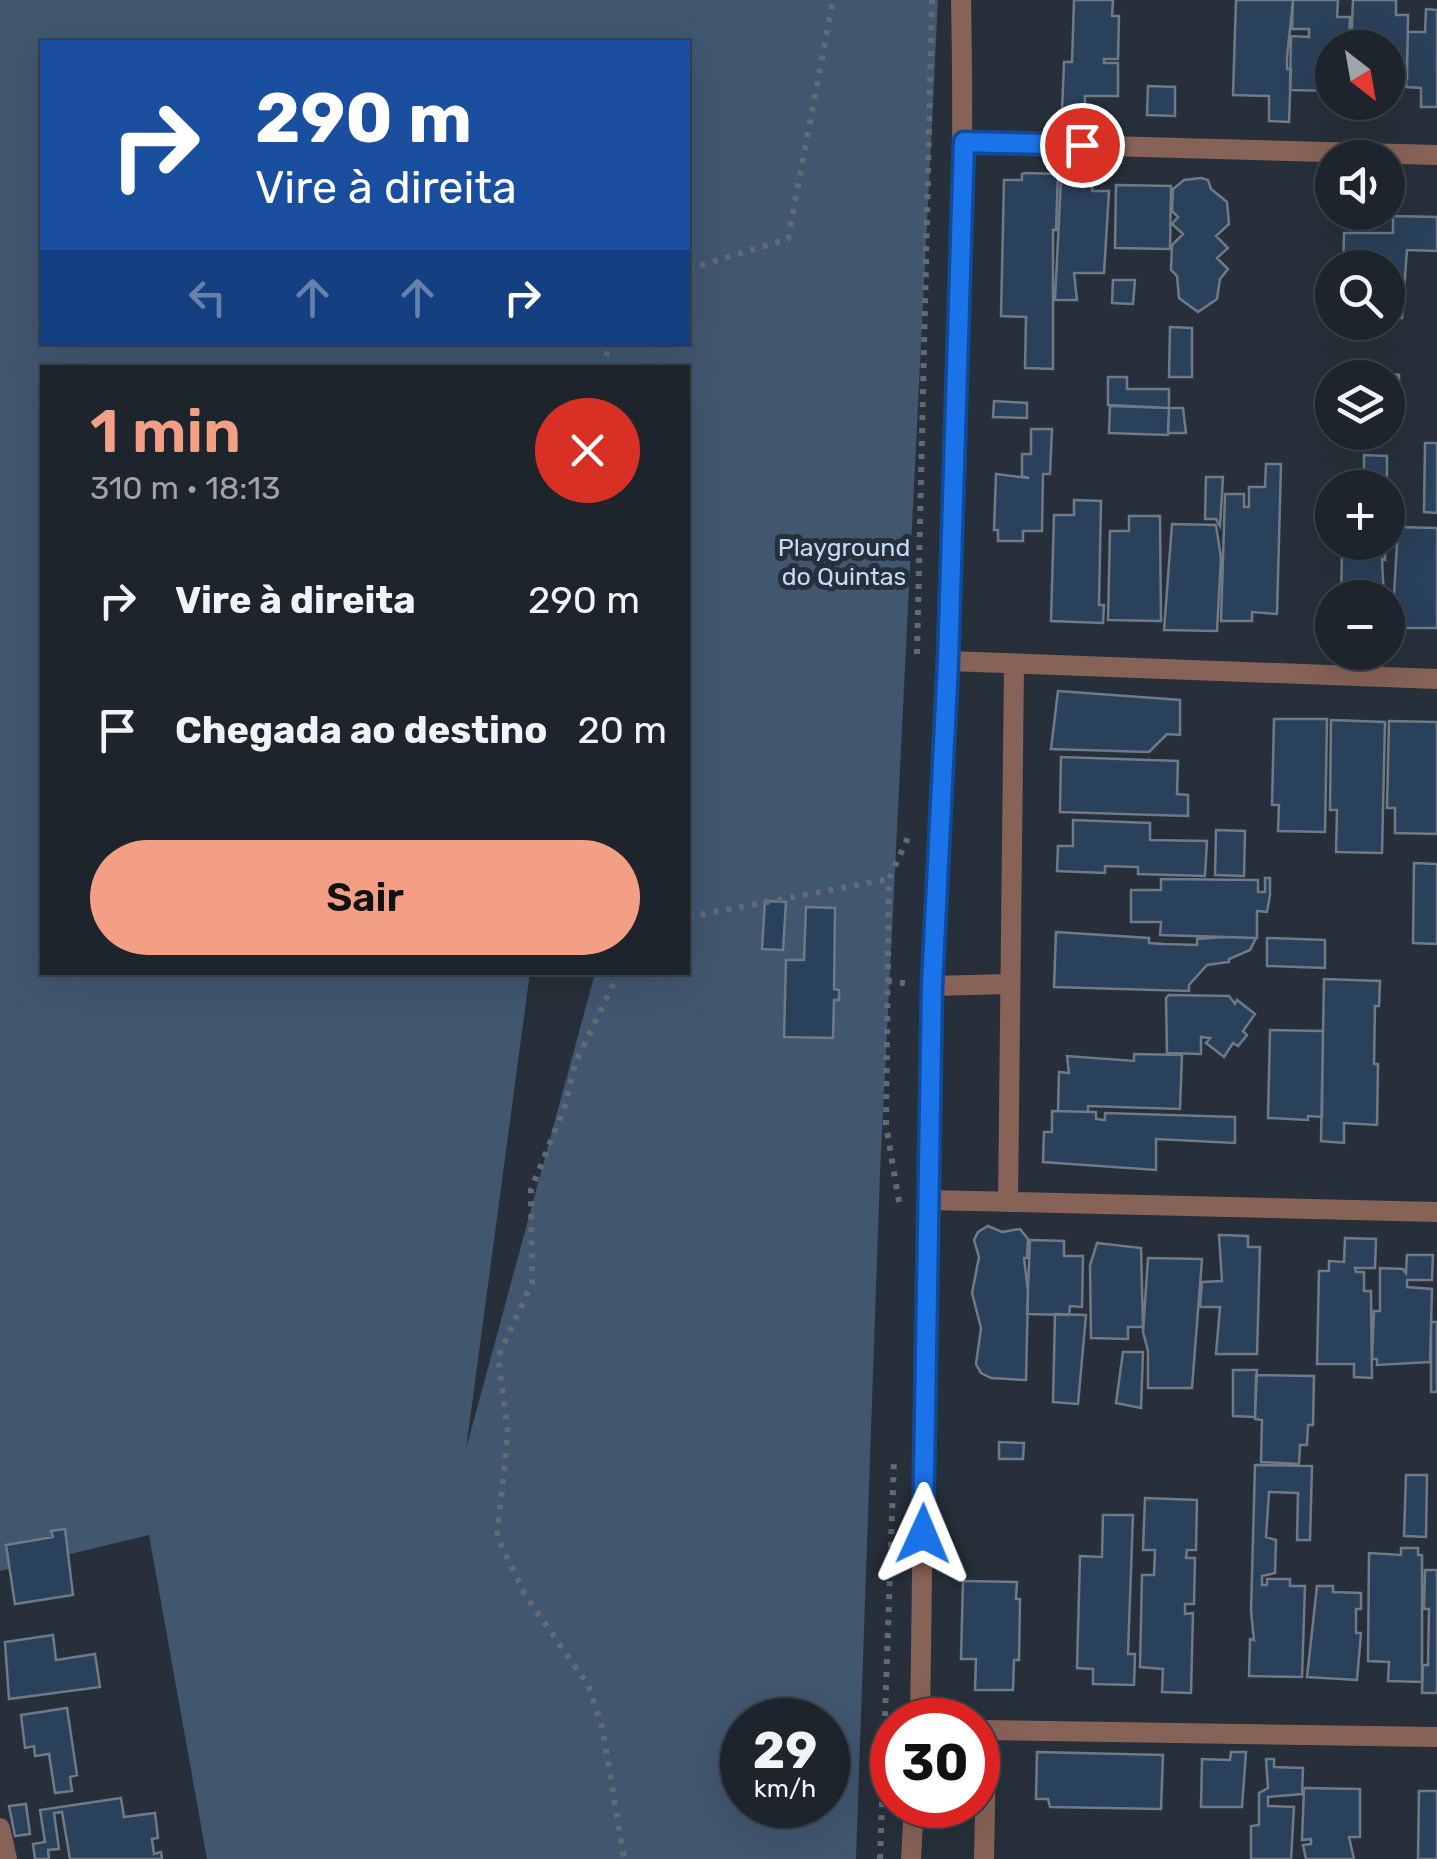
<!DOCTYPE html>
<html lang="pt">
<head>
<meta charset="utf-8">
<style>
  body { margin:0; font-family:Rubik,sans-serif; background:#2a3038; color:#f1f3f6; height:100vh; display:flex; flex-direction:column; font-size:38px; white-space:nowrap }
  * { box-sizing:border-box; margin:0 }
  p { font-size:32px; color:#a0a4a9 }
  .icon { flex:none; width:55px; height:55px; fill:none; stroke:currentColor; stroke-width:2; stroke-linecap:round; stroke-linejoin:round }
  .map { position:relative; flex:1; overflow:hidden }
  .sheet { position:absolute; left:40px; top:365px; width:650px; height:610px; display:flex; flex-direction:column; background:#1d242c; border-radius:0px; box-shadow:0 10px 40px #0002,0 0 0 2px #3b4148 }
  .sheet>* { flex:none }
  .top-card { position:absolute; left:40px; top:40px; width:650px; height:305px; border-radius:0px; box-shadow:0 10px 40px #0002,0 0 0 2px #3b4148; background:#1a4fa0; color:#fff; overflow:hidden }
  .needle { width:65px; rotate:149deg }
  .buttons { position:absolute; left:1315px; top:30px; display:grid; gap:20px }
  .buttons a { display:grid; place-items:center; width:90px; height:90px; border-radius:50%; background:#1d242c; box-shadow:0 10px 40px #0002,0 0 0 2px #3b4148; font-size:50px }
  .speed { position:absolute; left:720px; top:1698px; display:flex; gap:20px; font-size:50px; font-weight:700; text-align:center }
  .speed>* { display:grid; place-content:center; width:130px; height:130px; border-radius:50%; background:#1d242c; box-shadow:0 10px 40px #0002,0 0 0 2px #3b4148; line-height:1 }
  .speed small { font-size:25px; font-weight:400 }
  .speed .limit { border:15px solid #d22; background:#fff; color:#111 }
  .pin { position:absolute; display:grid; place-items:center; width:85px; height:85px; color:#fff; margin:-42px; border:5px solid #fff; border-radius:50%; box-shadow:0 2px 10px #0007 }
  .me { position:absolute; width:110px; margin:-55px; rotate:1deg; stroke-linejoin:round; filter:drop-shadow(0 0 8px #0008) }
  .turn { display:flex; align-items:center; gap:35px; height:210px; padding:0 50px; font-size:45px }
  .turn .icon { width:130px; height:130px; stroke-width:2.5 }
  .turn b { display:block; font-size:70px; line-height:85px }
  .lanes { display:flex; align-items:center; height:95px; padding:0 50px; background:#0003; justify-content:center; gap:50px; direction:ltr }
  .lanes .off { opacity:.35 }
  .round { display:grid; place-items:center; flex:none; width:105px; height:105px; border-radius:52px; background:#2a3038 }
  .head { display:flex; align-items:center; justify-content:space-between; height:170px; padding:0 50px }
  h1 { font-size:60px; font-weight:600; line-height:75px; color:#f39f85 }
  .cta { display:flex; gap:20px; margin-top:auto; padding:20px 50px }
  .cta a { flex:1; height:115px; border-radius:60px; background:#f39f85; color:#111; font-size:40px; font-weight:600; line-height:115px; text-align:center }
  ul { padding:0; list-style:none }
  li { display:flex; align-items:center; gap:30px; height:130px; padding:0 50px }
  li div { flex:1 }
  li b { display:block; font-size:38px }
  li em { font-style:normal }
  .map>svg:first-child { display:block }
  .green { fill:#415770; fill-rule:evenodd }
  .building { fill:#2a415b; stroke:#707a86; stroke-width:2.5 }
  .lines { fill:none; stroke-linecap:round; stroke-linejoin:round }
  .path { stroke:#626a73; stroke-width:6; stroke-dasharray:5 8; stroke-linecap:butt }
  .minor { stroke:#876257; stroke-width:20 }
  .route-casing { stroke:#114b97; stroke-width:25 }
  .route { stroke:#1a73e8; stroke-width:18 }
  .labels { text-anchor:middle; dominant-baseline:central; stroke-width:10; stroke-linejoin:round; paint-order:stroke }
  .park-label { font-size:25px; fill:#c1dbf9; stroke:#27303a }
</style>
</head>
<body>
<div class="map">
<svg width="1437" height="1859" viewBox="0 0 1437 1859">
  <rect width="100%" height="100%" fill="#27303a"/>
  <!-- green -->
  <path class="green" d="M0,0H938L880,1173L856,1859H207L149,1535L0,1571ZM42,42H688V342H42ZM42,368H688V972L595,973L466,1449L530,972H42ZM742,1720H828V1805H742Z"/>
  <!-- building -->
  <path class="building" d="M1074,0H1113L1112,16H1119L1118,59H1104V63H1118V96H1085V112H1062L1064,62H1072Z
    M1236,0H1293L1287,58V69H1291L1289,122L1269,121V96L1233,95Z
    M1293,0H1338L1337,17H1350L1349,48H1332V91L1290,90L1291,36L1309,37V29H1292Z
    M1353,0H1396V15H1408L1407,79H1388L1387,109H1350V102H1388V48H1351Z
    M1426,9L1437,10V107H1421V88L1406,87L1408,32H1425Z
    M1148,86L1175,87V116L1147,115Z
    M1026,173L1058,174L1056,230H1053V369L1025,368L1026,317L1001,316L1004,180H1022V174Z
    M1201,178L1208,180L1211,189L1227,202L1229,224L1216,236L1228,248L1217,258L1228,269L1220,279L1217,299L1198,312L1179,298L1177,276L1171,270L1172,245L1183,234L1172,224L1178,217L1172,211L1173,189L1184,180Z
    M1061,179L1093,180L1092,191H1109L1104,273H1074L1077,300H1055Z
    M1116,185L1171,186L1170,249L1115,248Z
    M1393,216L1437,217V251L1407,250L1402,318H1388V268H1343L1344,233H1393Z
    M1113,280H1135L1133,304L1112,303Z
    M1170,327L1192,328V377H1169Z
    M1340,370L1399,375L1398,413H1388V378H1340Z
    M1108,377H1127V389H1169V408L1108,405Z
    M994,401L1027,403V418L993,417Z
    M1110,406L1169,408L1168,435L1109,433Z
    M1169,408H1183L1186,433H1168Z
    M1031,429H1052L1050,474H1043L1042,531H1023V541H998V530H994L996,474L1029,478L1022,476V454H1031Z
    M1425,443H1437V513L1424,512Z
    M1364,455L1387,456V488H1364Z
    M1266,464H1281L1277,614L1252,612V621H1221L1225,494H1244V507H1249V487H1265Z
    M1206,477H1223L1220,526L1216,519H1205Z
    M1074,500L1101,501L1099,605H1104L1103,623L1051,621L1054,515H1074Z
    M1129,516H1160L1161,621L1108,620L1110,531H1129Z
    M1172,524L1216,525L1221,558L1217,631L1164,630Z
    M1398,527L1437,528V628H1392Z
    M1335,542H1385V560L1382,559L1384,598H1341L1342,551L1335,550Z
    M1058,691L1180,700V735L1167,734L1149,752L1051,749Z
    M1274,719H1327L1325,832L1278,831L1279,805H1272Z
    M1331,720L1385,722L1382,853L1336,852L1337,810H1330Z
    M1389,721L1437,722V834L1395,833V808H1387Z
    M1061,757L1178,761L1177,794L1188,795V816L1060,812Z
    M1073,820L1150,823V840L1207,841L1205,876L1138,874V867L1105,866V873L1057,871L1058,846H1073Z
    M1216,830L1245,831L1244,876L1215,875Z
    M1414,863L1437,864V944L1413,943Z
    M1265,878H1270V895L1267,912L1257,911V938L1160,935L1161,922H1131V890H1161V879L1258,880V892H1265Z
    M765,901L786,902L783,950L762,949Z
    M806,907L835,908L834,989L839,990V1000H834L833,1038L784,1037L786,960H804Z
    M1056,932L1149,938V943L1164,944L1197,945V939L1223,937L1256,938L1250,950L1229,959V962L1207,965L1189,985V991L1054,987Z
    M1267,938L1325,940V968L1267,966Z
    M1324,979L1380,981L1379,1006H1375L1374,1064H1378L1377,1125L1344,1123V1143L1321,1141Z
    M1169,995L1229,996L1235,1004L1237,1000L1255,1014L1243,1031L1247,1035L1238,1046L1233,1043L1224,1057L1206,1043L1210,1038L1201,1037V1054L1167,1053L1166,998Z
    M1270,1030L1323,1031L1322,1117L1308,1116V1120L1268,1118Z
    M1134,1054L1182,1055L1180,1109L1088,1106V1112L1058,1111L1059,1072L1069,1073L1067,1056L1134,1061Z
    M1052,1111L1096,1112V1119L1105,1120V1113L1235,1117V1143L1156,1139V1170L1043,1162L1044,1132H1052Z
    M988,1226L1002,1232L1020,1229L1028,1239L1027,1258H1024L1028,1292L1026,1380L991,1378L981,1373L976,1364L981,1328L972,1293L979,1257L974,1240L978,1232Z
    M1219,1235L1248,1236V1247H1260L1257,1354H1216L1220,1307H1200L1202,1282L1222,1281Z
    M1345,1238L1376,1239L1375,1268H1355L1356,1272H1364V1291H1371L1372,1378L1354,1377V1364H1317L1319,1271H1329V1261L1344,1262Z
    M1030,1240L1064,1241V1256H1083L1082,1307L1070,1306L1069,1315L1027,1314Z
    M1097,1243L1141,1248L1143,1327H1128V1339L1091,1338L1090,1265Z
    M1407,1255H1433L1432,1280H1407V1287L1432,1289L1430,1362L1377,1365V1359H1372L1374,1311H1380V1268L1403,1269L1406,1273Z
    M1148,1258L1202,1259L1192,1388H1148V1351L1143,1332Z
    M1055,1314L1086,1315L1078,1404L1053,1402Z
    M1431,1322H1437V1392H1431Z
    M1123,1352H1143L1141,1408L1116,1403Z
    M1233,1370H1257L1255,1417L1233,1416Z
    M1256,1375L1314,1376L1313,1425H1308L1307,1445H1300L1299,1464L1261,1462L1262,1420L1255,1419Z
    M999,1442L1024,1443L1023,1459H999Z
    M1255,1465L1312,1466L1310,1540H1297L1298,1493L1269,1492L1266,1537L1276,1540L1275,1573L1262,1576V1585H1267V1579H1290V1586H1305L1302,1677L1249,1676L1250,1639L1254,1640L1251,1611Z
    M1406,1475H1427L1426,1537L1404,1536Z
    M1145,1498L1197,1500L1196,1550H1187L1186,1558H1195L1194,1604H1185V1614L1193,1613L1191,1693L1162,1692L1163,1669L1140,1667L1142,1575H1154L1155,1550H1143Z
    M1103,1515H1133L1128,1654H1135L1134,1685L1093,1684V1669L1077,1668L1080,1556L1102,1557Z
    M65,1529L73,1595L15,1604L6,1545L53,1537L51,1531Z
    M1401,1548H1418V1555H1422V1682L1388,1681L1389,1662L1368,1661L1369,1553L1401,1555Z
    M1425,1570H1437V1693H1422L1423,1665H1428L1429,1609H1424Z
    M963,1581L1017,1582L1016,1599H1020L1019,1660H1014L1013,1690H975L976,1659H961Z
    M1317,1586H1333V1592L1361,1593V1609H1356V1633H1361L1357,1680L1307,1677Z
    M53,1635L56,1660L95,1654L100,1687L9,1699L5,1642Z
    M67,1708L77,1775L70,1777L72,1791L55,1793L49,1754L35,1756L34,1746L25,1748L21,1715Z
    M1037,1752L1163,1755L1161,1809L1050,1807L1048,1799H1036Z
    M1231,1752H1246L1242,1807H1201L1202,1759L1230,1760Z
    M1266,1759H1274V1767L1303,1768L1302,1794L1268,1797V1806L1294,1807L1291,1859H1251V1826L1259,1825V1793L1268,1788Z
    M1304,1788L1360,1789V1837H1349L1354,1859H1306L1303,1845L1311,1844V1839L1302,1840Z
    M1419,1791H1437V1859H1418Z
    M121,1798L124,1817L155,1813L158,1838L152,1839L154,1854L161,1852L162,1859H70L62,1812L54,1813L59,1849L48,1850L49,1859H35L33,1844L45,1842L40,1810Z
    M26,1804L30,1834L15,1836L9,1806Z"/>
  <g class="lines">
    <!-- path -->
    <path class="path" d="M688,269L788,239L833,0
      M600,368L613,342
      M917,654L932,0
      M688,917L889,879
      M619,972L575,1064L565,1106L531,1190L532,1283L498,1357L508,1433L497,1536L525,1595L588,1685L602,1726L624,1859
      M887,981L911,984
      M899,1202L886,1125L889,879L911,831
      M880,1859L894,1459"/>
    <!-- minor -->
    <path class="minor" d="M964,142L1437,155
      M948,661L1437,679
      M932,986L1009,984
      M929,1200L1437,1212
      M1008,1202L1014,666
      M920,1720C924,1475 924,1230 932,985C943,657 968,329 961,0
      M978,1730L1437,1737
      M0,1828L7,1859
      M911,1859L914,1805
      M984,1859L986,1757"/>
  </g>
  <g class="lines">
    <defs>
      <path id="route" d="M923,1534L932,986L948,662L964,142L1082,145"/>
    </defs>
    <!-- route casing -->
    <use href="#route" class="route-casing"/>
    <!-- route -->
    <use href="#route" class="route"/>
  </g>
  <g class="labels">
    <!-- park labels -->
    <g class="park-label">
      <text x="844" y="547">Playground<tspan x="844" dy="29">do Quintas</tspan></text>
    </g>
  </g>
</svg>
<div class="buttons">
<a><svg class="needle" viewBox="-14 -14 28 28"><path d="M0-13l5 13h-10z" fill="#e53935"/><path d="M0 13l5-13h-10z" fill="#a0a4a9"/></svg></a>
<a><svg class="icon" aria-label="sound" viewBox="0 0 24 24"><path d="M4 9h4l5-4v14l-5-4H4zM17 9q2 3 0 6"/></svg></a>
<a><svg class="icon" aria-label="search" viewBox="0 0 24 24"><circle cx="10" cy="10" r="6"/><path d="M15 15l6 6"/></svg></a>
<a><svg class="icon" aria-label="layers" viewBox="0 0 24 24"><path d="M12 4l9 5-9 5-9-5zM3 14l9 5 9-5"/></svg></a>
<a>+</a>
<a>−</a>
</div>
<div class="speed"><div>29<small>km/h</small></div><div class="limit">30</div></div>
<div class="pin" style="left:1082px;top:145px;background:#d93025"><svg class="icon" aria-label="arrive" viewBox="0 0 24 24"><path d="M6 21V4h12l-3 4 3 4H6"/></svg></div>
<svg class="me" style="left:923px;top:1534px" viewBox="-20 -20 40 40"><path d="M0-17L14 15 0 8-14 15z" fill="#1a73e8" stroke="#fff" stroke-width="4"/></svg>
<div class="top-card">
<div class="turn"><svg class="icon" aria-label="right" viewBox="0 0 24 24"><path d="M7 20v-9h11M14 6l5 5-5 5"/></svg><div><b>290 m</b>Vire à direita</div></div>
<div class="lanes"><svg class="icon off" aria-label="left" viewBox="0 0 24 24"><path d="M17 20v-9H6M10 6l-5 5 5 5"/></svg><svg class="icon off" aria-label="ahead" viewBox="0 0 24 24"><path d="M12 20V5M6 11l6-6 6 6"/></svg><svg class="icon off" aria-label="ahead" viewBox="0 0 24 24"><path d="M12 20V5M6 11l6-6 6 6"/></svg><svg class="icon" aria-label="right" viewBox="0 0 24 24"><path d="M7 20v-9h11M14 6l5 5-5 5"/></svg></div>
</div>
<section class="sheet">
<div class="head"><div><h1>1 min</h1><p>310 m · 18:13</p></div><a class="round" style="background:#d93025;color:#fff"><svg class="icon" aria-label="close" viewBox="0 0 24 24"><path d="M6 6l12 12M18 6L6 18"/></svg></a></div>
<ul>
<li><svg class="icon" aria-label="right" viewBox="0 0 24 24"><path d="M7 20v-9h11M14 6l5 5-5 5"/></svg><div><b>Vire à direita</b></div><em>290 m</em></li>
<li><svg class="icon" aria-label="arrive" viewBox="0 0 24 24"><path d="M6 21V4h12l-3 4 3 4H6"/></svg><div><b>Chegada ao destino</b></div><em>20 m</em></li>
</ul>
<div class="cta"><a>Sair</a></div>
</section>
</div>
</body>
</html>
